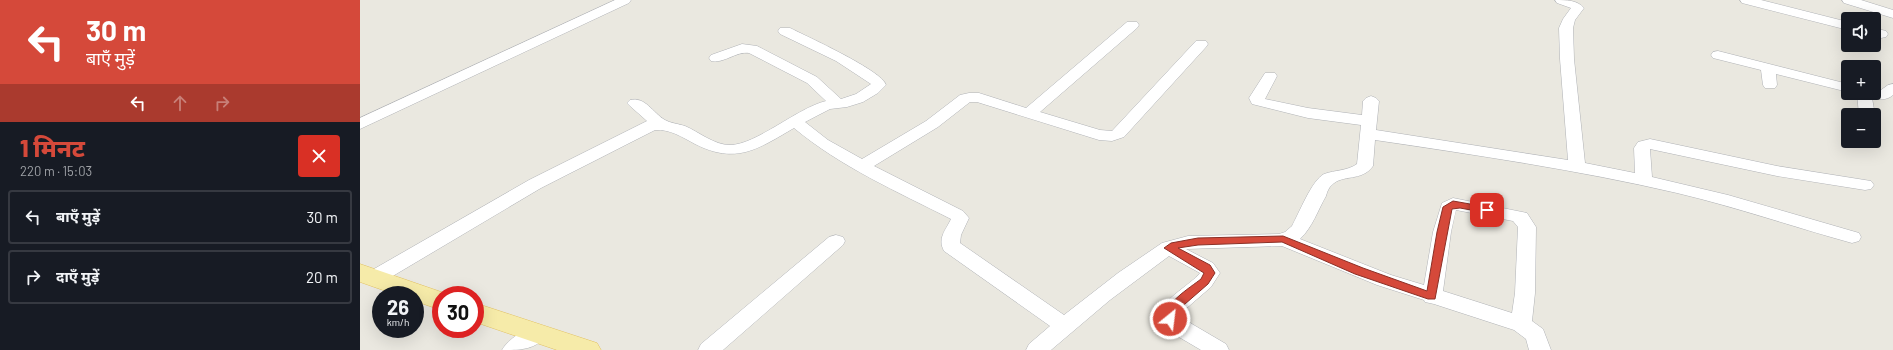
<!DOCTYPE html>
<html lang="hi">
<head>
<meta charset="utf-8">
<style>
  body { margin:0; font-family:Barlow,"Noto Sans Devanagari",sans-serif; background:#242831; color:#f1f3f6; height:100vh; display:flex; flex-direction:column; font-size:15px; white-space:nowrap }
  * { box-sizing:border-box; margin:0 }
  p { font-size:13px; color:#9ea1a6 }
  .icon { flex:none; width:22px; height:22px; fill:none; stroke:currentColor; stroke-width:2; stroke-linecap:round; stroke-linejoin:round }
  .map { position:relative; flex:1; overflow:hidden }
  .drawer { display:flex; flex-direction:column; background:#171b24; width:360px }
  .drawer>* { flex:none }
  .banner { background:#d5493a; color:#fff; overflow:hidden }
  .fabs { position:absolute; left:1481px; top:12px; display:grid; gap:8px }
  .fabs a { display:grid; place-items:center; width:40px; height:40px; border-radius:4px; background:#171b24; box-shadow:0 4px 16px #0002; font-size:20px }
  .speed { position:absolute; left:12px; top:286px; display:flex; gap:8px; font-size:20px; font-weight:700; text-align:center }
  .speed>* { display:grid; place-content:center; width:52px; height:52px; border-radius:50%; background:#171b24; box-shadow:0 4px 16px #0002; line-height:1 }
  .speed small { font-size:10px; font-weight:400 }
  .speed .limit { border:6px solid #d22; background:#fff; color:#111 }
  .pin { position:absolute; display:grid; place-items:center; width:34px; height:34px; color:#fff; margin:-17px; border-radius:8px; box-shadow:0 2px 6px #0006 }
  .me { position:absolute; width:44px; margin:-22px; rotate:29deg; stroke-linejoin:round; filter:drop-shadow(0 0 3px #0008) }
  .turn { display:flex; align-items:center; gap:14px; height:84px; padding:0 20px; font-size:18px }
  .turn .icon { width:52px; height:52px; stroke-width:2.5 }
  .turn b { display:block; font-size:28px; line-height:34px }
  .lanes { display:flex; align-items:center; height:38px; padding:0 20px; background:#0003; justify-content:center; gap:20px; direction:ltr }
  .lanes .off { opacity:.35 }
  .round { display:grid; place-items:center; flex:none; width:42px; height:42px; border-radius:4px; background:#242831 }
  .head { display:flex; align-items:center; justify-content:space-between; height:68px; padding:0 20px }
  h1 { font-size:24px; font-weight:800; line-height:30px; color:#d5493a }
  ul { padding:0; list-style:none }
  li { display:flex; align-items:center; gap:12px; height:54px; margin:0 8px 6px; padding:0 12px; border:2px solid #363941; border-radius:4px }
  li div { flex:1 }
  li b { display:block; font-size:15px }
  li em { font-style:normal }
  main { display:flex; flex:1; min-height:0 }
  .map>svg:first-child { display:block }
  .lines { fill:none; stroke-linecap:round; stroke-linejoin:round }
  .minor-casing { stroke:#b0b2b6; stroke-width:1 }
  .major-casing { stroke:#e1c062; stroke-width:1 }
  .minor { fill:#fff; fill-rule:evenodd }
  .major { fill:#f6eba9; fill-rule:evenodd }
  .route { fill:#d5493a; stroke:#8a2f26 }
</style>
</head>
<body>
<main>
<section class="drawer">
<div class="banner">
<div class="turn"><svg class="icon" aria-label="left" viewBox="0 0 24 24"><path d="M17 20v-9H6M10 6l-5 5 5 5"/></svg><div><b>30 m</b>बाएँ मुड़ें</div></div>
<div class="lanes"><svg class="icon" aria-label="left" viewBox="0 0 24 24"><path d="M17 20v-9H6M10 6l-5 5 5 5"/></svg><svg class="icon off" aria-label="ahead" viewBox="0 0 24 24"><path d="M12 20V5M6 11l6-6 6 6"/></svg><svg class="icon off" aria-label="right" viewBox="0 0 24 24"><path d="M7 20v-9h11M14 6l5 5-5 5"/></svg></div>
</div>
<div class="head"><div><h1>1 मिनट</h1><p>220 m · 15:03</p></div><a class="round" style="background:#d93025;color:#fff"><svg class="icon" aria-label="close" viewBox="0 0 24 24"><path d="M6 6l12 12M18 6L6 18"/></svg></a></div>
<ul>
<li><svg class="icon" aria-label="left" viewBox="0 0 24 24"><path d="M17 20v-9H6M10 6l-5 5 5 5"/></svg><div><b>बाएँ मुड़ें</b></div><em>30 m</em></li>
<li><svg class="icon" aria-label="right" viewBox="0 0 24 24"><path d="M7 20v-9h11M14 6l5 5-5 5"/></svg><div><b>दाएँ मुड़ें</b></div><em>20 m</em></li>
</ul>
</section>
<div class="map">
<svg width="1533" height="350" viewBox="0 0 1533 350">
  <rect width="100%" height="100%" fill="#eae8e0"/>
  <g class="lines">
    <defs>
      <path id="minor" d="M255,0H271L269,3L0,129V118Z
        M1195,0C1207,0 1217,0 1224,8L1215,20L1213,28L1214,59L1225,163L1275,173L1274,148L1278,142L1290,139L1417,166L1511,181L1514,185L1511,189L1505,190L1417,176L1290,149L1292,177L1368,195L1499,233L1501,237L1499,241L1492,243C1434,227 1376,207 1317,193C1218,170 1116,155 1015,140L1013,166C1002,182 982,174 972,185C969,187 967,192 966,196C958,210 952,228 940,239L1031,275L1064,285L1073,232L1082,203L1093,198L1167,213L1176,227L1175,293L1172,321L1183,329L1191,350H1169L1166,339L1154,330L1074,304L1065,302L1064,300L1017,285L922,246L826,249L853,263L860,273L851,287L821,313L820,317L866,344L869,350H841L807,330C804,327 801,323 800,319C795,303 831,285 840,273L809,256L750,300L691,350H666L669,344L690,326L584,251C577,238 586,230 591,219C536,191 481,167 434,128C398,149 376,165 335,144C322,137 310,129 295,130L181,188L21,283L14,285L7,283L4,278L7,273L169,180L287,121L270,106L267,103L270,100C285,96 293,113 305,120C310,123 319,124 325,126C339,132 354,145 370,145C396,145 437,108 466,101L447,83L389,53C376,51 364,64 351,61L349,58L351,55L382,44L397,46L457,77L481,99L496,94L511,84L476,61L420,34L418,31L420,28H430C446,36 523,71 526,85L518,93L503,102L487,107L470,109L445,122L468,140L502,159L566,121L600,95L609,93H619L666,108L767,22H777L779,25L777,28L680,112L740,130L752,131L836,41H846L848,44L846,47L764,137L752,141L739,140L617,102H610L578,127L514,166L603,211L609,218L601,235L600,243L704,315L758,273L802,243L828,236L919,234L925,232L932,226C939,213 952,180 964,174C975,170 987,171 997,164L1001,125L948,118L892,104L889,98L905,73H915L917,76L905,99L948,108L1002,115L1003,101L1006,98L1011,96L1016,98L1019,101L1016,130L1208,160L1200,59L1199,28L1203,19L1211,8L1197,3ZM1096,210L1153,221L1158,227L1155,293L1152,313L1083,291L1091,232Z
        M1380,0H1401L1488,22V30L1382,3Z
        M1482,0H1501L1533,10V18L1484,3Z
        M1514,28L1526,31L1528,34L1526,37L1521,38L1514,36Z
        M1358,51L1488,84V92L1416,74L1417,85L1415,88H1405L1403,85L1401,70L1353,58L1351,55L1353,52Z
        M1533,84V95C1526,101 1520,99 1512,98L1515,115L1514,116L1499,115L1497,93H1514V89L1521,90L1528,85Z
        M476,235L483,237L485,241L483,245L363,350H338L341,344L469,237Z
        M177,325L184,327L188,333C177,350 161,350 142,350C148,339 165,329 177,325Z"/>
      <path id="major" d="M0,264L90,295H81V310L55,301V295H37L0,282Z
        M115,303L237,343L241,350H197L115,322Z"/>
    </defs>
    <!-- minor casing -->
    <use href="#minor" class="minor-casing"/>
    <!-- major casing -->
    <use href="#major" class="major-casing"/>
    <!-- minor -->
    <use href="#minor" class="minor"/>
    <!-- major -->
    <use href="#major" class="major"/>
  </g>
  <!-- route -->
  <path class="route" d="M1093,201L1127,207L1132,210L1127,213L1100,208L1092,209L1075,299H1068L995,274L922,242L838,245L818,248L850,265L855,273L848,284L817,311L814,322H806C798,307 831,287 841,279L844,273L804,248L811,243L838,238L923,236L1003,268L1067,291L1077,232L1083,207Z"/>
</svg>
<div class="fabs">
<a><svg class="icon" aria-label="sound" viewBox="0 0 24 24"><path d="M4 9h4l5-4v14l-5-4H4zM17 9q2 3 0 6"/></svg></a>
<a>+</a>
<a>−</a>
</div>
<div class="speed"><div>26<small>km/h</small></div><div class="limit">30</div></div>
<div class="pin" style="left:1127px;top:210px;background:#d93025"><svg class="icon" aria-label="arrive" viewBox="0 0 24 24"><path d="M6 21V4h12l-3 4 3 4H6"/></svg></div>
<svg class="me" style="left:810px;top:319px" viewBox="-20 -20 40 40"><circle r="17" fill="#d5493a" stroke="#fff" stroke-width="3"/><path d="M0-11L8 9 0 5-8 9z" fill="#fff"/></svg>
</div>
</main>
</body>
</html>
